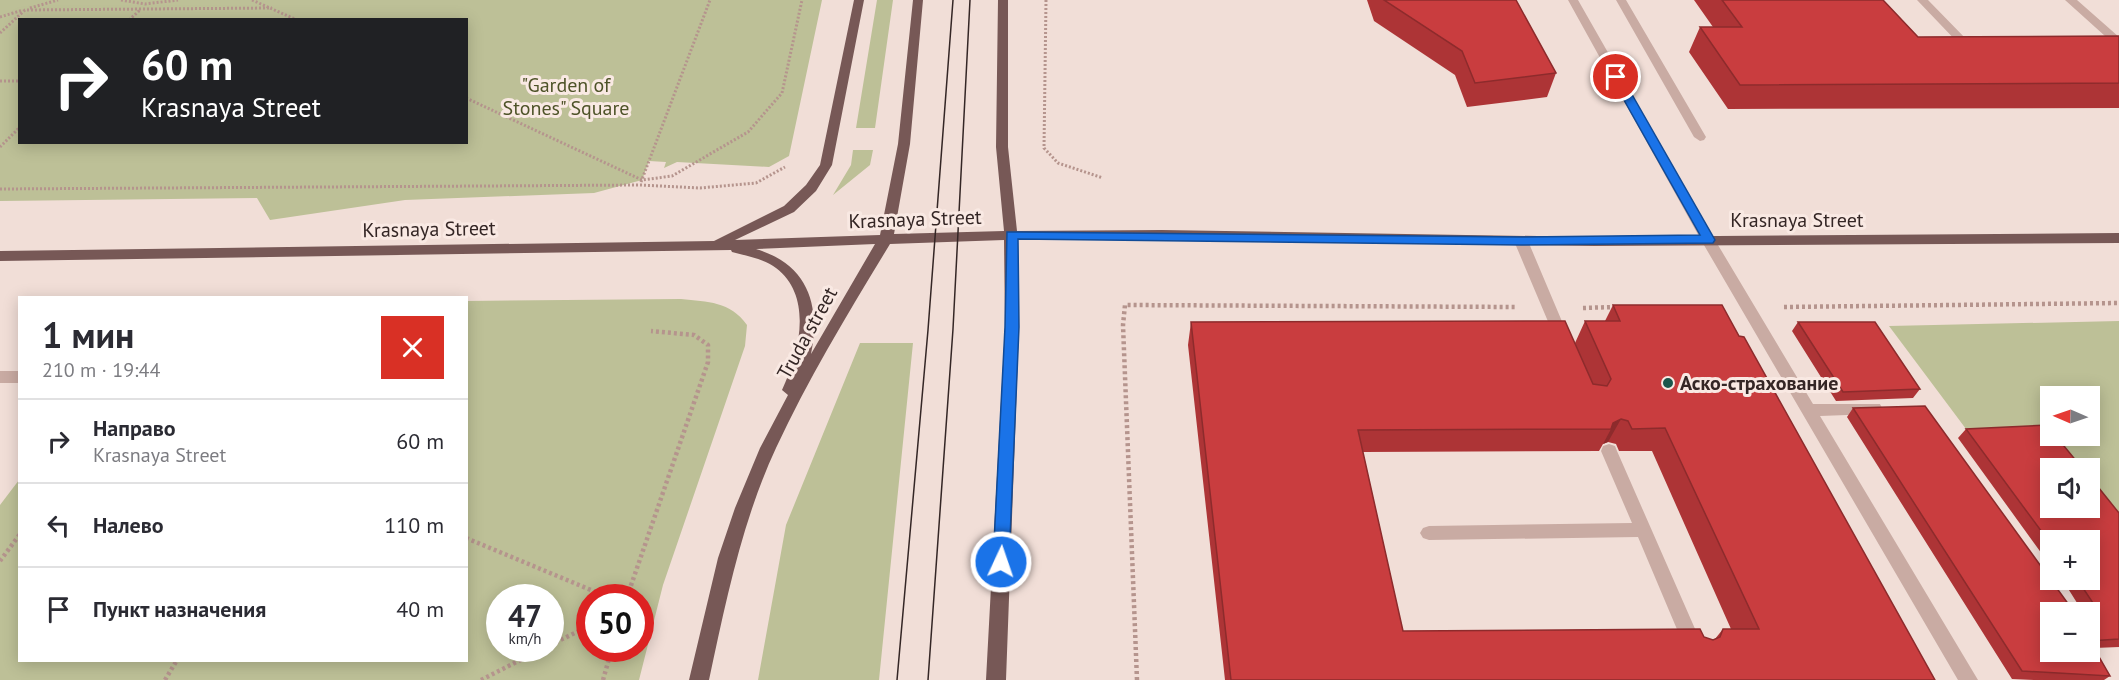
<!DOCTYPE html>
<html lang="ru">
<head>
<meta charset="utf-8">
<style>
  body { margin:0; font-family:"PT Sans",sans-serif; background:#f7f7f7; color:#2b2b33; height:100vh; display:flex; flex-direction:column; font-size:22px; white-space:nowrap }
  * { box-sizing:border-box; margin:0 }
  p { font-size:20px; color:#7c7c81 }
  .icon { flex:none; width:33px; height:33px; fill:none; stroke:currentColor; stroke-width:2; stroke-linecap:round; stroke-linejoin:round }
  .map { position:relative; flex:1; overflow:hidden }
  .sheet { position:absolute; left:18px; top:296px; width:450px; height:366px; display:flex; flex-direction:column; background:#fff; border-radius:0px; box-shadow:0 3px 15px #0003 }
  .sheet>* { flex:none }
  .banner { position:absolute; left:18px; top:18px; width:450px; height:126px; border-radius:0px; box-shadow:0 3px 15px #0003; background:#202124; color:#fff; overflow:hidden }
  .needle { width:39px; rotate:272deg }
  .buttons { position:absolute; left:2040px; top:386px; display:grid; gap:12px }
  .buttons a { display:grid; place-items:center; width:60px; height:60px; border-radius:0px; background:#fff; box-shadow:0 3px 15px #0003; font-size:30px }
  .speed { position:absolute; left:486px; top:584px; display:flex; gap:12px; font-size:30px; font-weight:700; text-align:center }
  .speed>* { display:grid; place-content:center; width:78px; height:78px; border-radius:50%; background:#fff; box-shadow:0 3px 15px #0003; line-height:1 }
  .speed small { font-size:15px; font-weight:400 }
  .speed .limit { border:9px solid #d22; background:#fff; color:#111 }
  .pin { position:absolute; display:grid; place-items:center; width:51px; height:51px; color:#fff; margin:-26px; border:3px solid #fff; border-radius:50%; box-shadow:0 2px 6px #0007 }
  .me { position:absolute; width:66px; margin:-33px; rotate:3deg; stroke-linejoin:round; filter:drop-shadow(0 0 4px #0008) }
  .turn { display:flex; align-items:center; gap:21px; height:126px; padding:0 24px; font-size:27px }
  .turn .icon { width:78px; height:78px; stroke-width:2.5 }
  .turn b { display:block; font-size:42px; line-height:51px }
  .round { display:grid; place-items:center; flex:none; width:63px; height:63px; border-radius:0px; background:#f7f7f7 }
  .head { display:flex; align-items:center; justify-content:space-between; height:102px; padding:0 24px }
  h1 { font-size:36px; font-weight:700; line-height:45px }
  ul { padding:0; list-style:none }
  li { display:flex; align-items:center; gap:18px; height:84px; padding:0 24px; border-top:2px solid #e1e1e2 }
  li div { flex:1 }
  li b { display:block; font-size:22px }
  li em { font-style:normal }
  .map>svg:first-child { display:block }
  .green { fill:#bdc097; fill-rule:evenodd }
  .lines { fill:none; stroke-linecap:round; stroke-linejoin:round }
  .path-far1 { stroke:#b5948d; stroke-width:3; stroke-dasharray:2 2; stroke-linecap:butt }
  .path { stroke:#b5948d; stroke-width:4.5; stroke-dasharray:3 3; stroke-linecap:butt }
  .minor { fill:#c9aba3; fill-rule:evenodd }
  .major { fill:#775856; fill-rule:evenodd }
  .tram { stroke:#342625; stroke-width:1.5 }
  .wall { fill:#ad3436; fill-rule:evenodd }
  .shaded-wall { fill:#8d2b2c }
  .building { fill:#c93d3f; stroke:#8d2b2c; stroke-width:1.5; fill-rule:evenodd }
  .route { fill:#1a73e8; stroke:#114b97; stroke-width:1.5 }
  .poi-dot { fill:#1a564b; stroke:#f9e9e3; stroke-width:2 }
  .labels { text-anchor:middle; dominant-baseline:central; stroke-width:6; stroke-linejoin:round; paint-order:stroke }
  .park-label { font-size:20px; fill:#4e5328; stroke:#f9e9e3 }
  .street-label { font-size:20px; fill:#342625; stroke:#f9e9e3 }
  .poi-label { font-size:20px; font-weight:bold; fill:#342625; stroke:#f9e9e3; text-anchor:start }
</style>
</head>
<body>
<div class="map">
<svg width="2119" height="680" viewBox="0 0 2119 680">
  <rect width="100%" height="100%" fill="#f1ded7"/>
  <!-- green -->
  <path class="green" d="M0,0H822L789,156L769,167L677,162L664,168L666,162L649,161L642,180L594,193L405,200L270,220L257,198L0,201ZM20,20H466V142H20Z
    M877,0H893L875,128H856Z
    M853,150H873L870,165L833,195L851,165Z
    M681,299C708,302 730,301 747,325L745,346L663,585L639,680H0V505L19,480L20,660H466L467,301ZM500,597H550V648H500ZM590,597H640V648H590Z
    M2119,321V534L2090,498V468H2066L1972,437L1889,326ZM2050,396H2090V435H2050Z
    M860,343H913L879,680H758L786,525Z"/>
  <g class="lines">
    <!-- path-far1 -->
    <path class="path-far1" d="M121,0L145,4L178,0
      M252,0L297,20
      M1046,0L1044,148L1058,163L1103,178
      M30,8L58,0
      M0,17L23,10
      M129,20L140,10
      M0,33L25,10L272,8
      M0,81H20
      M466,98L642,180L672,176L748,132L782,93L802,0
      M0,147L20,127
      M641,182L710,0
      M0,189L640,185L700,188L756,183L785,167"/>
    <!-- path -->
    <path class="path" d="M1784,307L2119,303
      M1583,308L1614,307
      M466,538L603,595
      M0,561L20,534
      M627,597L708,362V345L694,335L651,331
      M550,645L581,630L590,629
      M165,680L177,660
      M481,680L544,648
      M603,680L612,648
      M1137,680L1123,325L1125,305L1515,307"/>
    <!-- minor -->
    <path class="minor" d="M1568,0H1578L1715,240L1813,404H1880L1882,408L1880,412L1874,414L1820,416L1978,680H1958L1701,240Z
      M1616,0H1626L1706,137L1704,140L1700,141L1694,137Z
      M1917,0H1928L1968,41L1979,42V46H1961Z
      M2065,0H2077L2119,37V46L2115,45Z
      M1521,236L1528,241L1569,338L1567,342H1557L1555,338L1514,241Z
      M0,371H20V383H0Z
      M1609,444L1615,446L1617,451L1703,647L1701,653L1694,656L1687,653L1638,537L1429,540L1423,538L1420,533L1423,528L1429,526L1632,523L1601,451L1603,446Z"/>
    <!-- major -->
    <path class="major" d="M854,0H864L832,165L816,191L794,212L735,240L880,235L898,144L913,0H923L910,144L894,234L1004,231L996,147L998,0H1008V147L1017,231L1162,230L1594,237L2119,233V243L1594,246L1162,240H1018L1019,327L1006,680H986L1005,327L1004,240L890,244C850,310 809,377 776,448C742,521 726,601 709,680H689L718,558L735,508L760,448L788,395L782,390C799,354 814,297 776,268C764,259 747,256 732,252L731,250L0,261V251L714,241L784,206L806,185L820,165ZM875,244L811,354C821,304 807,264 756,249Z"/>
    <!-- tram -->
    <path class="tram" d="M897,680L928,330L953,0
      M928,680L953,329L970,0"/>
  </g>
  <!-- wall -->
  <path class="wall" d="M1367,0H1516L1556,73L1547,97L1467,107L1455,75L1374,21Z
    M1694,0H1883L1918,37L2119,36V108L1728,109L1689,52L1700,27H1713Z
    M1613,305L1739,336L1935,680H1225L1188,345L1191,322L1575,343L1585,321H1605ZM1608,442L1616,444L1619,451H1652L1731,629H1723L1715,639L1713,640L1704,637L1403,631L1363,452L1599,451L1603,444Z
    M1798,322L1920,389L1913,398L1836,401L1792,331Z
    M1853,408L2069,605L2079,606L2062,579H2090L2050,540V565L1958,438L1966,429L2119,513V647L2094,648L2110,676L2104,680H2034L2012,679L1847,417Z"/>
  <!-- shaded-wall -->
  <path class="shaded-wall" d="M1621,419L1608,442L1603,444L1611,429L1613,423Z"/>
  <!-- building -->
  <path class="building" d="M1384,0H1516L1556,73L1475,83L1462,51Z
    M1722,0H1883L1918,37L2119,36V83L1740,85L1700,27H1742Z
    M1613,305H1722L1739,336L1744,337L1935,680H1231L1191,322L1565,321L1593,384L1607,386L1611,379L1585,321H1620ZM1621,419L1628,421L1632,429L1665,428L1759,629H1723L1720,637L1713,640L1704,637L1700,629L1403,631L1358,430L1611,429L1613,423Z
    M1798,322H1875L1920,389L1843,392Z
    M1925,406L2069,605L2091,606L2093,603L2077,579H2090V540H2050V543L1966,429L2047,425L2050,430V435H2055L2082,468H2050V507H2090V477L2119,513V639L2090,641L2110,676L2022,671L1853,408ZM2050,612H2090V651H2050Z"/>
  <!-- route -->
  <path class="route" d="M1616,74L1622,77L1715,240L1713,243L1521,245L1018,239L1019,327L1009,562L1007,567L1001,569L996,567L993,562L1005,327L1007,232L1521,237L1700,235L1611,77Z"/>
  <!-- markers -->
  <circle class="poi-dot" cx="1668" cy="383" r="6"/>
  <g class="labels">
    <!-- park labels -->
    <g class="park-label">
      <text x="566" y="85">"Garden of<tspan x="566" dy="23">Stones" Square</tspan></text>
    </g>
    <!-- street labels -->
    <g class="street-label">
      <text transform="translate(915 219) rotate(-2)">Krasnaya Street</text>
      <text x="1797" y="220">Krasnaya Street</text>
      <text transform="translate(429 229) rotate(-1)">Krasnaya Street</text>
      <text transform="translate(807 333) rotate(-61)">Truda street</text>
    </g>
    <!-- poi labels -->
    <g class="poi-label">
      <text x="1680" y="383">Аско-страхование</text>
    </g>
  </g>
</svg>
<div class="buttons">
<a><svg class="needle" viewBox="-14 -14 28 28"><path d="M0-13l5 13h-10z" fill="#e53935"/><path d="M0 13l5-13h-10z" fill="#7c7c81"/></svg></a>
<a><svg class="icon" aria-label="sound" viewBox="0 0 24 24"><path d="M4 9h4l5-4v14l-5-4H4zM17 9q2 3 0 6"/></svg></a>
<a>+</a>
<a>−</a>
</div>
<div class="speed"><div>47<small>km/h</small></div><div class="limit">50</div></div>
<div class="pin" style="left:1616px;top:77px;background:#d93025"><svg class="icon" aria-label="arrive" viewBox="0 0 24 24"><path d="M6 21V4h12l-3 4 3 4H6"/></svg></div>
<svg class="me" style="left:1001px;top:562px" viewBox="-20 -20 40 40"><circle r="17" fill="#1a73e8" stroke="#fff" stroke-width="3"/><path d="M0-11L8 9 0 5-8 9z" fill="#fff"/></svg>
<div class="banner">
<div class="turn"><svg class="icon" aria-label="right" viewBox="0 0 24 24"><path d="M7 20v-9h11M14 6l5 5-5 5"/></svg><div><b>60 m</b>Krasnaya Street</div></div>
</div>
<section class="sheet">
<div class="head"><div><h1>1 мин</h1><p>210 m · 19:44</p></div><a class="round" style="background:#d93025;color:#fff"><svg class="icon" aria-label="close" viewBox="0 0 24 24"><path d="M6 6l12 12M18 6L6 18"/></svg></a></div>
<ul>
<li><svg class="icon" aria-label="right" viewBox="0 0 24 24"><path d="M7 20v-9h11M14 6l5 5-5 5"/></svg><div><b>Направо</b><p>Krasnaya Street</p></div><em>60 m</em></li>
<li><svg class="icon" aria-label="left" viewBox="0 0 24 24"><path d="M17 20v-9H6M10 6l-5 5 5 5"/></svg><div><b>Налево</b></div><em>110 m</em></li>
<li><svg class="icon" aria-label="arrive" viewBox="0 0 24 24"><path d="M6 21V4h12l-3 4 3 4H6"/></svg><div><b>Пункт назначения</b></div><em>40 m</em></li>
</ul>
</section>
</div>
</body>
</html>
